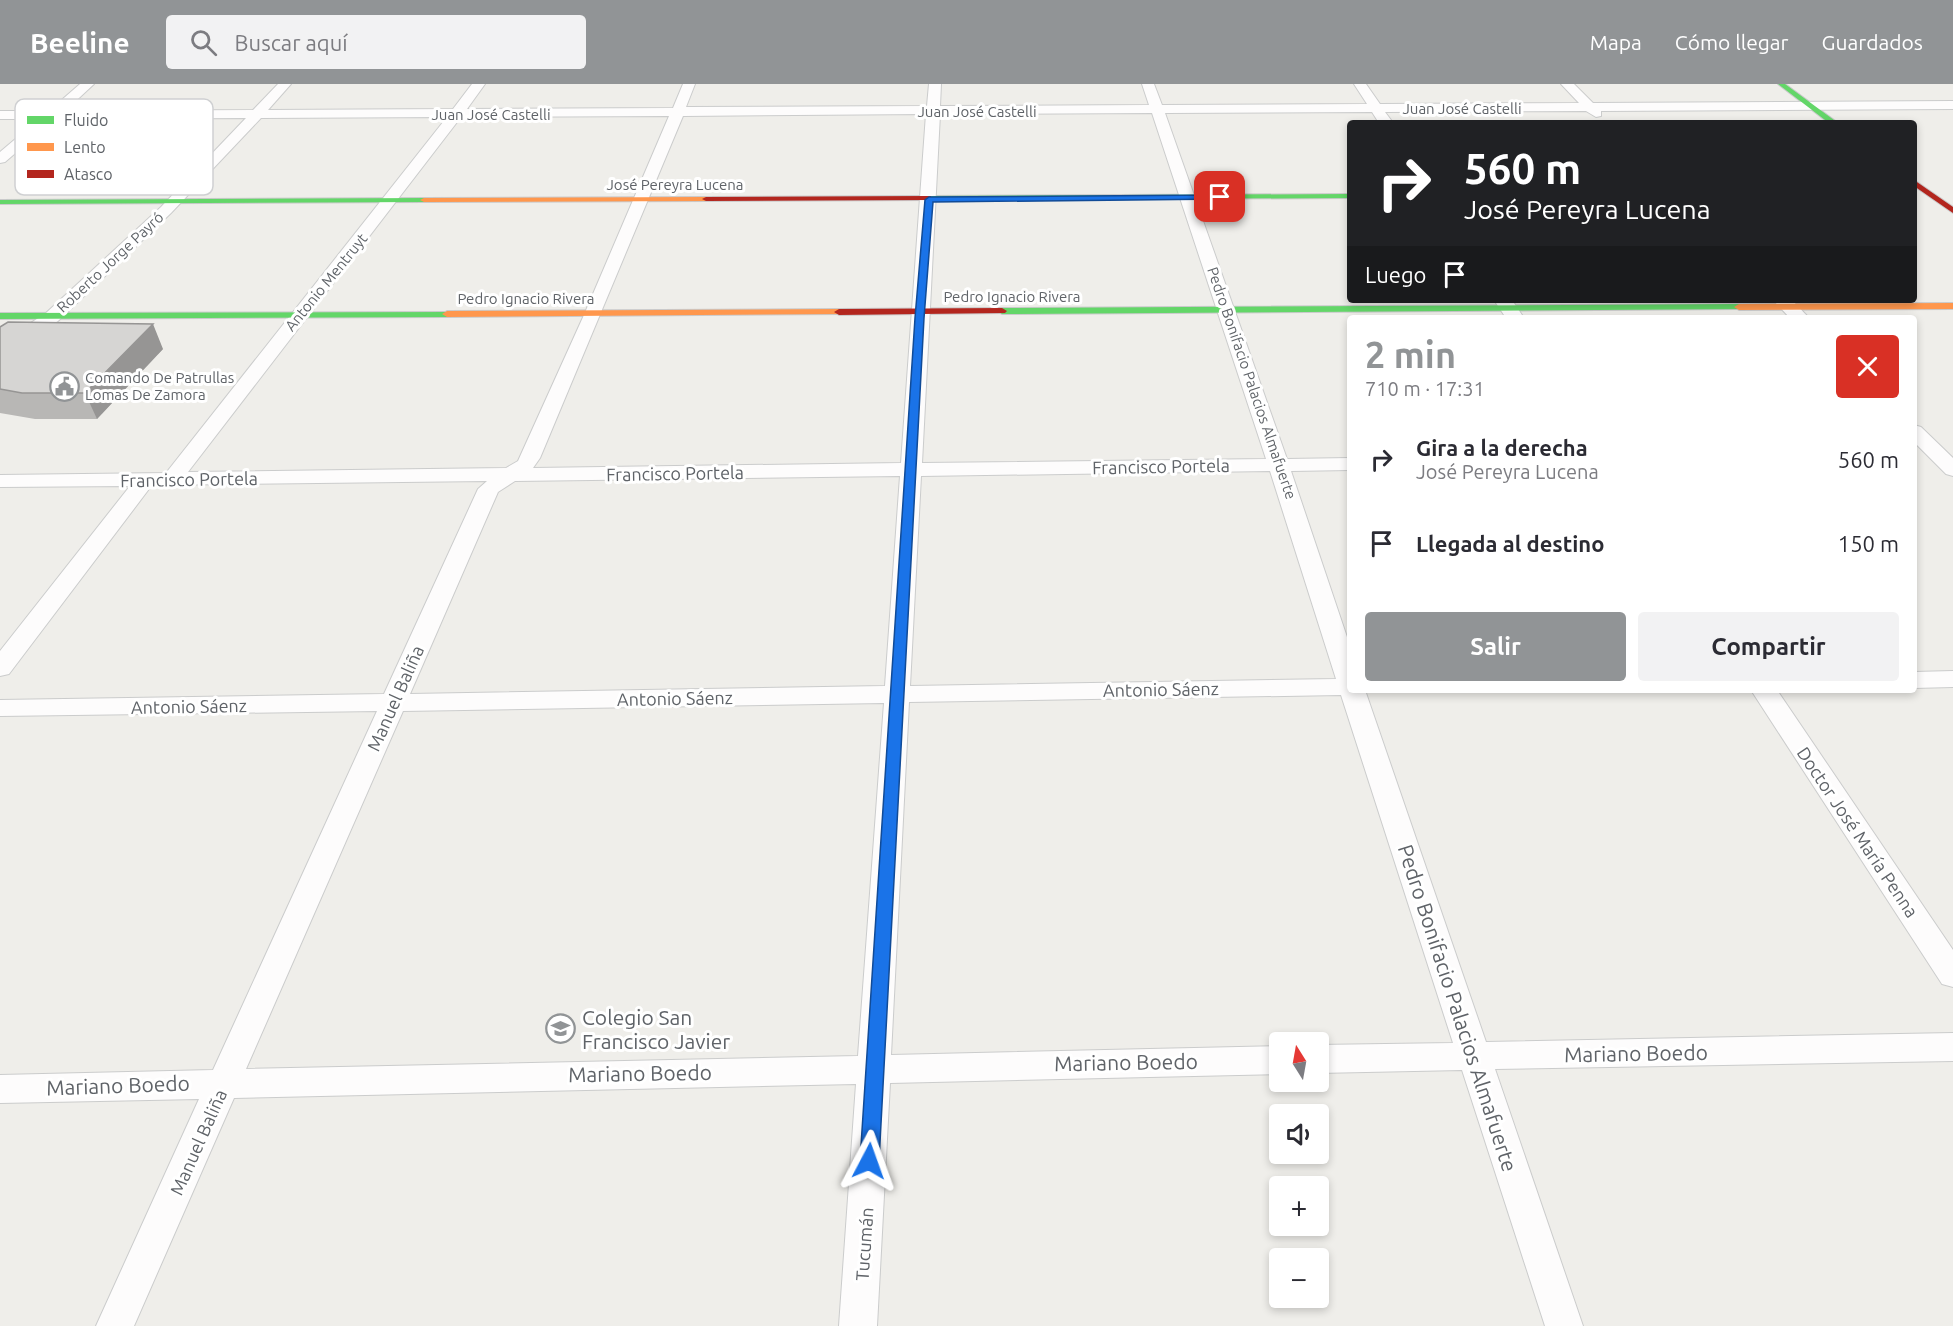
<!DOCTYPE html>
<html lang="es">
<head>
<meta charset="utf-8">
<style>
  body { margin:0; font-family:Ubuntu,sans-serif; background:#f2f2f3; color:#2b2b33; height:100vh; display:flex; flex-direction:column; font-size:22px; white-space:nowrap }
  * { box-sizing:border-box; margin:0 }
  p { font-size:20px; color:#7c7c81 }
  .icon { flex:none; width:33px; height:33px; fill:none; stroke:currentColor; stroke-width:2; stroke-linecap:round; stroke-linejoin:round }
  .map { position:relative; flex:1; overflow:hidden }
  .side { position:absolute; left:1347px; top:231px; width:570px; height:378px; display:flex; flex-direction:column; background:#fff; border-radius:6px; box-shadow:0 3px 9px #0003 }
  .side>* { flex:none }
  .hud { position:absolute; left:1347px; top:36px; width:570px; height:183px; border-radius:6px; box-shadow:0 3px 9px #0003; background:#202124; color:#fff; overflow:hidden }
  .needle { width:39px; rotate:349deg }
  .controls { position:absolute; left:1269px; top:948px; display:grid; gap:12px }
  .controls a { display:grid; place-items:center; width:60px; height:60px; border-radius:6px; background:#fff; box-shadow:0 3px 9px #0003; font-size:30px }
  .pin { position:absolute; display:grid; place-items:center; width:51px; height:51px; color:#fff; margin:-26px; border-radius:12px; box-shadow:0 3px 9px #0006 }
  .me { position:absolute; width:66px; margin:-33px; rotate:4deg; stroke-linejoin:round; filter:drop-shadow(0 0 4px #0008) }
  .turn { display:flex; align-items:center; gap:21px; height:126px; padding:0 18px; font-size:27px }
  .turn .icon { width:78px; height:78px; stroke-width:2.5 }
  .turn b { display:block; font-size:42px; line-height:51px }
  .then { display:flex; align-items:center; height:57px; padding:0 18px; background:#0003; gap:12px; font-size:22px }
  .round { display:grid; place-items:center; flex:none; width:63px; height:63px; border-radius:6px; background:#f2f2f3 }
  .summary { display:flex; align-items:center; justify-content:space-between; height:102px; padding:0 18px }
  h1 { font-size:36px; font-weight:700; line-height:45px; color:#919496 }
  .primary-button { display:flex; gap:12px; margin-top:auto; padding:12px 18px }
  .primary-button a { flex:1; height:69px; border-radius:6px; background:#919496; color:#fff; font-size:24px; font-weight:700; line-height:69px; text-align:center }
  .primary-button a+a { background:#f2f2f3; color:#2b2b33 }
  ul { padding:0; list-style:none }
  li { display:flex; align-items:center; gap:18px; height:84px; padding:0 18px }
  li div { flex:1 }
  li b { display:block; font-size:22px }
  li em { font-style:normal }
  header { display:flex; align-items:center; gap:36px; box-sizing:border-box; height:84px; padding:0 30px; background:#919496; color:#fff }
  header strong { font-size:28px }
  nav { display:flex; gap:33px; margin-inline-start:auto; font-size:21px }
  .search { width:420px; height:54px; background:#f2f2f3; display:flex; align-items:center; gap:15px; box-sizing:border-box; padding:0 21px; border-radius:6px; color:#7c7c81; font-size:22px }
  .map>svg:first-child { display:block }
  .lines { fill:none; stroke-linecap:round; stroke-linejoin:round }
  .street-casing { stroke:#cbcccc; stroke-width:2 }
  .fast-casing { stroke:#cacacb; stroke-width:2 }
  .slow-casing { stroke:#cacacb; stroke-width:2 }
  .jam-casing { stroke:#cacacb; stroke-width:2 }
  .street { fill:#fdfcfc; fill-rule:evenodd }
  .fast { fill:#63d668; fill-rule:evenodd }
  .slow { fill:#ff974d; fill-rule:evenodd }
  .jam { fill:#b3261e; fill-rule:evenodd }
  .wall { fill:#b8b7b5 }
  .shaded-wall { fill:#969594 }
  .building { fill:#d6d5d3; stroke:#969594; stroke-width:1.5 }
  .route { fill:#1a73e8; stroke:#114b97; stroke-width:1.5 }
  .labels { text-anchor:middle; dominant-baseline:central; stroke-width:6; stroke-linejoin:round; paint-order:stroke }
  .far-street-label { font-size:15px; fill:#5f6368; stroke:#fff }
  .far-poi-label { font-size:15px; fill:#5f6368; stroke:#fff; text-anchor:start }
  .street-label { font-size:18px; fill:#5f6368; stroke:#fff }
  .near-street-label { font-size:21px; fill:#5f6368; stroke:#fff }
  .near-poi-label { font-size:21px; fill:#5f6368; stroke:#fff; text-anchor:start }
  .key { fill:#fff; stroke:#cfd0d2; stroke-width:1.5 }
  .key-label { font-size:16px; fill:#5f6368 }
</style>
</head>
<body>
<header>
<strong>Beeline</strong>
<div class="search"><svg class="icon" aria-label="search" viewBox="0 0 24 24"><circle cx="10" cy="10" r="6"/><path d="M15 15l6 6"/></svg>Buscar aquí</div>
<nav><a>Mapa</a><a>Cómo llegar</a><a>Guardados</a></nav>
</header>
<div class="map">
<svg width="1953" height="1242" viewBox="0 0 1953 1242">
  <rect width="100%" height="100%" fill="#efeeea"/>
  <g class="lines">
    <defs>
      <path id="street" d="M80,0H94L65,27L253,26L278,0H291L268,26L453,25L472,0H485L467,25L673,24L683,0H695L686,23L927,22L929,0H941L940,22L1149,21L1142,0H1154L1162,21L1367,20L1354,0H1366L1380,20L1579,19L1561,0H1574L1593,19L1953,17V25L1601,27V32L1596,33L1586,27L1385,28L1391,36L1388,39H1379L1372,28L1165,29L1287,375L1350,374V386L1291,387L1350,562V606H1365L1486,958L1953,949V977L1495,985L1583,1242H1545L1462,986L1318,989V961L1453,959L1341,611L909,618L891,971L1280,962V990L890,999L877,1242H839L856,1000L234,1014L134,1242H96L199,1015L0,1019V991L213,986L377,627L0,632V616L384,610L478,405L487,397L152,401L9,590L0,592V567L130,402L0,403V391L166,389L447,33L261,34L171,129L58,237L0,272V259L46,229L161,123L246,34L55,35L5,78L0,79V68L39,35H0V27H49ZM1152,29L1266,375L922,379L940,30ZM926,30L901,379L533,384L540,374L683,32ZM669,32L584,231L518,377L506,384L188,388L461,33ZM1270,387L1336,595L910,602L921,392ZM900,392L885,602L410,610L498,408L515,397ZM884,619L858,972L246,985L403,627Z
        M1494,216H1512L1524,234H1506Z
        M1773,216H1792L1809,234H1790Z
        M1914,341L1921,343L1953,374V392L1946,390L1914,358Z
        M1953,587V603L1914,604V588Z
        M1751,606H1777L1953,866V903L1942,900Z"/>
      <path id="fast" d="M1778,0H1785L1838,39H1829Z
        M1350,110V114L928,116L924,114L928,112Z
        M427,114V118H424L0,120V116Z
        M1739,220L1742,221V225L1002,230L997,227L1002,224Z
        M450,228L452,230L447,233L0,235V229Z"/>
      <path id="slow" d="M706,113H709V117L424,118L420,116L424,114Z
        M1953,219V225L1739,226L1734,223L1739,220Z
        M839,225L844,228L842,230L447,233L442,230L447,227Z"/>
      <path id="jam" d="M1914,96L1953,123V129L1914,102Z
        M928,112H931V116L706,117L702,115L706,113Z
        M1002,224L1007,227L1005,229L839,231L834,228L839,225Z"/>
    </defs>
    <!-- street casing -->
    <use href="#street" class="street-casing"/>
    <!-- fast casing -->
    <use href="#fast" class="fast-casing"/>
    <!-- slow casing -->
    <use href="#slow" class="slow-casing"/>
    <!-- jam casing -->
    <use href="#jam" class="jam-casing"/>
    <!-- street -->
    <use href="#street" class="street"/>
    <!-- fast -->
    <use href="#fast" class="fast"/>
    <!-- slow -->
    <use href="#slow" class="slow"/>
    <!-- jam -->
    <use href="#jam" class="jam"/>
  </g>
  <!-- wall -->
  <path class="wall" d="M0,243L163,265L97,335H35L0,329Z"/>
  <!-- shaded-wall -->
  <path class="shaded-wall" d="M153,240L163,265L97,335L85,309Z"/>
  <!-- building -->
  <path class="building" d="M8,238L153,240L85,309H22L0,305V243Z"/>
  <!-- route -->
  <path class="route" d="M1220,111L1222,115L933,118L924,234L879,1077L876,1083L869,1086L863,1083L860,1077L915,234L925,116L929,113Z"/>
  <!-- icons -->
  <defs>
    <symbol id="civic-ring" viewBox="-11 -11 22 22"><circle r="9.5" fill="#fff" stroke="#919496" stroke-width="1.5"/><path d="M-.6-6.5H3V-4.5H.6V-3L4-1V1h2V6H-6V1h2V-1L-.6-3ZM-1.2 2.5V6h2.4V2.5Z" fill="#919496"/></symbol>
    <symbol id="school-ring" viewBox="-11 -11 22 22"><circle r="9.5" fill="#fff" stroke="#919496" stroke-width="1.5"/><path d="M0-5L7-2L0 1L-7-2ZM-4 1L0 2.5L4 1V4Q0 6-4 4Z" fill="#919496"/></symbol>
  </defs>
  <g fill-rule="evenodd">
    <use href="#civic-ring" x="48" y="286" width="33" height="33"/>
    <use href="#school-ring" x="544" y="928" width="33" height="33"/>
  </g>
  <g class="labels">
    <!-- far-street labels -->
    <g class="far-street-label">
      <text x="1462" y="24">Juan José Castelli</text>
      <text x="977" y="27">Juan José Castelli</text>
      <text x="491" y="30">Juan José Castelli</text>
      <text x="675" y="100">José Pereyra Lucena</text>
      <text transform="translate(110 178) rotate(-43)">Roberto Jorge Payró</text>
      <text transform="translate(326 198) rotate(-51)">Antonio Mentruyt</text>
      <text x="1012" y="212">Pedro Ignacio Rivera</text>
      <text x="526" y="214">Pedro Ignacio Rivera</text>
      <text transform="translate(1252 299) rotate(71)">Pedro Bonifacio Palacios Almafuerte</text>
    </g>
    <!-- far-poi labels -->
    <g class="far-poi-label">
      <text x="85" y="293">Comando De Patrullas<tspan x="85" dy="17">Lomas De Zamora</tspan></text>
    </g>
    <!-- street labels -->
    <g class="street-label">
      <text transform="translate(1161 382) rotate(-1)">Francisco Portela</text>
      <text transform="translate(675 389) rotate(-1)">Francisco Portela</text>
      <text transform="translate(189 395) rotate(-1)">Francisco Portela</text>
      <text transform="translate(1161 605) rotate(-1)">Antonio Sáenz</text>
      <text transform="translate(395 614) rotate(-66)">Manuel Baliña</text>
      <text transform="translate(675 614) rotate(-1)">Antonio Sáenz</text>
      <text transform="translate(189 622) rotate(-1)">Antonio Sáenz</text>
      <text transform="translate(1858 748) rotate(56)">Doctor José María Penna</text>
      <text transform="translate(198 1058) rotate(-66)">Manuel Baliña</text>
      <text transform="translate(864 1160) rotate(-86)">Tucumán</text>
    </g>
    <!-- near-street labels -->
    <g class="near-street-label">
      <text transform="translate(1458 924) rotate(72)">Pedro Bonifacio Palacios Almafuerte</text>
      <text transform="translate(1636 969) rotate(-1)">Mariano Boedo</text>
      <text transform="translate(1126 978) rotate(-1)">Mariano Boedo</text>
      <text transform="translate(640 989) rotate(-1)">Mariano Boedo</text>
      <text transform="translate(118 1001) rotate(-2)">Mariano Boedo</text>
    </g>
    <!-- near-poi labels -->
    <g class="near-poi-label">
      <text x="582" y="933">Colegio San<tspan x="582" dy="24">Francisco Javier</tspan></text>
    </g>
  </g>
  <!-- legend -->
  <rect x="15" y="15" width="198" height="96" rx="9" class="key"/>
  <rect x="27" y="32" width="27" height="8" fill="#63d668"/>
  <rect x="27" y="59" width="27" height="8" fill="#ff974d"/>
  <rect x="27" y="86" width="27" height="8" fill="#b3261e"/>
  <g class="key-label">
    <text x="64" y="42">Fluido</text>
    <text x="64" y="69">Lento</text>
    <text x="64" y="96">Atasco</text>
  </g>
</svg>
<div class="controls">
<a><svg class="needle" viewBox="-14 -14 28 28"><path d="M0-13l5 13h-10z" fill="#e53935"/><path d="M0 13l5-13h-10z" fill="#7c7c81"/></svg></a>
<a><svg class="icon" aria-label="sound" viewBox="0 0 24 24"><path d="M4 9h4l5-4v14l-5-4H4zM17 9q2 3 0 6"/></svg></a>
<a>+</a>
<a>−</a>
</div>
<div class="pin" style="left:1220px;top:113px;background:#d93025"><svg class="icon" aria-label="arrive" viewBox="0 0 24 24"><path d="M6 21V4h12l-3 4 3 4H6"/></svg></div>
<svg class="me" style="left:869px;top:1077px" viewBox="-20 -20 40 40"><path d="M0-17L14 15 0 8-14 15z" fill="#1a73e8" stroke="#fff" stroke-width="4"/></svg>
<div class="hud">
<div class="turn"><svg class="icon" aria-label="right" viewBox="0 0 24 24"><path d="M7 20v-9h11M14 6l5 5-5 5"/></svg><div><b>560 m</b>José Pereyra Lucena</div></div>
<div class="then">Luego<svg class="icon" aria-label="arrive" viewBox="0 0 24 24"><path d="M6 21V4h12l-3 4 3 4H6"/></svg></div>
</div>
<section class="side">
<div class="summary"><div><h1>2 min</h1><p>710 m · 17:31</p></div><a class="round" style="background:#d93025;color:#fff"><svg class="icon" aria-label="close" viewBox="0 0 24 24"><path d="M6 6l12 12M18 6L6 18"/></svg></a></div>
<ul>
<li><svg class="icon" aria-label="right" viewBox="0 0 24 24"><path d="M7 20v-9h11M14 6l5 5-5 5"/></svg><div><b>Gira a la derecha</b><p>José Pereyra Lucena</p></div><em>560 m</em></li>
<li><svg class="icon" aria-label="arrive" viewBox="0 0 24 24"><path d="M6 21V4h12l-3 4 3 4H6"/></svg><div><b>Llegada al destino</b></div><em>150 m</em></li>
</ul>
<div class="primary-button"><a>Salir</a><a>Compartir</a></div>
</section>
</div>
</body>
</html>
